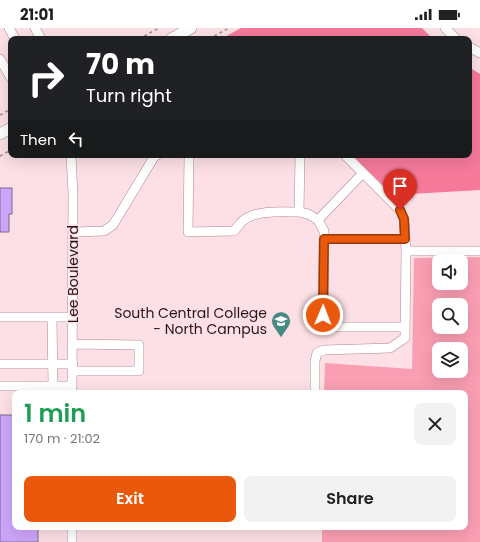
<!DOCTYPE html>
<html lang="en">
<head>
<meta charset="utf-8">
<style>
  body { margin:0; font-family:Poppins,sans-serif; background:#f2f2f2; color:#202124; height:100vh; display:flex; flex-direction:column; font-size:15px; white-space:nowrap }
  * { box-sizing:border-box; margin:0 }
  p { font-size:13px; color:#757577 }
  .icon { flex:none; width:22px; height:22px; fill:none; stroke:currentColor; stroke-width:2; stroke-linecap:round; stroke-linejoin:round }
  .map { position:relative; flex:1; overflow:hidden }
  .panel { position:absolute; left:12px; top:362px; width:456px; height:140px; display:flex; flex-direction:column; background:#fff; border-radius:8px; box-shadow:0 4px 16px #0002 }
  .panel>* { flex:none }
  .hud { position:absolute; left:8px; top:8px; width:464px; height:122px; border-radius:8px; box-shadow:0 4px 16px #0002; background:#202124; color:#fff; overflow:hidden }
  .tools { position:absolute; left:432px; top:226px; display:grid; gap:8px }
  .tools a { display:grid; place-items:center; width:36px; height:36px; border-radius:8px; background:#fff; box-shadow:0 4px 16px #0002; font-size:20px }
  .pin { position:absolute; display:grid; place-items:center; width:34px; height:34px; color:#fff; margin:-41px -17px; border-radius:50% 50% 50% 0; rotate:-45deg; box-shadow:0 0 4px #0007 }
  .pin .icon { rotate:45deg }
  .me { position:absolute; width:44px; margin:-22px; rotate:1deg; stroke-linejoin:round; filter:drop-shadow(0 0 3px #0008) }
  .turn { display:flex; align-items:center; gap:14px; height:84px; padding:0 12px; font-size:18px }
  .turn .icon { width:52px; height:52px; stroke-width:2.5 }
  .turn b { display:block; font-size:28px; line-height:34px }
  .then { display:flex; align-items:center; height:38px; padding:0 12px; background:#0003; gap:8px; font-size:15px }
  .round { display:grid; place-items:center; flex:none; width:42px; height:42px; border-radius:8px; background:#f2f2f2 }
  .summary { display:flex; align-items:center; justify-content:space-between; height:68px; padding:0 12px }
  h1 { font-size:24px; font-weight:600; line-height:30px; color:#1e9e55 }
  .button { display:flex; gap:8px; margin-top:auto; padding:8px 12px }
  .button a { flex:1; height:46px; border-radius:8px; background:#ea580c; color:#fff; font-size:16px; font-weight:600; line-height:46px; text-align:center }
  .button a+a { background:#f2f2f2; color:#202124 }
  .status { display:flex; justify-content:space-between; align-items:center; height:28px; padding:0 20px; background:#fff; direction:ltr }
  .status svg { height:11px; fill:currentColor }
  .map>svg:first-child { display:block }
  .green { fill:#fa9eb3; fill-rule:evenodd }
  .forest { fill:#f6799a }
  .building { fill:#cca5fa; stroke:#796b8b }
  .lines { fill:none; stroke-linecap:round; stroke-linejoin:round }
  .minor-casing { stroke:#b0868e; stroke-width:10 }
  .major-casing { stroke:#b0868e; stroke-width:12 }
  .path { stroke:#a18a8e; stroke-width:1.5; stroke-dasharray:3 3; stroke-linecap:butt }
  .minor { stroke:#fff; stroke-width:9 }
  .major { stroke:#fff; stroke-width:11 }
  .route-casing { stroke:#983908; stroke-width:10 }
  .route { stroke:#ea580c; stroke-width:7 }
  .labels { text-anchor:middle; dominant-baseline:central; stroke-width:3; stroke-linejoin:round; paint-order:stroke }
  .street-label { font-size:14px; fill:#261619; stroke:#fce0e5 }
  .poi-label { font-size:14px; fill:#261619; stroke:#fce0e5; text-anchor:end }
</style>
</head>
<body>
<div class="status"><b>21:01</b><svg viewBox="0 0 49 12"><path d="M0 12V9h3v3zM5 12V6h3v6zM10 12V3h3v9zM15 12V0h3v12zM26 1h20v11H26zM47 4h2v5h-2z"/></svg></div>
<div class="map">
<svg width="480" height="514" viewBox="0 0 480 514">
  <rect width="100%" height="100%" fill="#fce0e5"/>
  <!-- green -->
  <path class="green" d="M480,229V514H322V499H465V365H324L325,335L412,341L414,230ZM439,233H461V255H439ZM439,277H461V299H439ZM439,321H461V343H439Z"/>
  <!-- forest -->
  <path class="forest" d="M241,0H422L433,11H221Z
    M469,39L480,46V162L393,167L352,127H469Z"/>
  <!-- building -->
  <path class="building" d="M0,160H12V186H9V204H0Z
    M0,387H15V499H38V514H0Z"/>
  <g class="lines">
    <defs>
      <path id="minor" d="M9,0L15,11
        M35,0L41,11
        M445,0L456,11
        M469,19L480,25
        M0,31L11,50
        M71,127L73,166L72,365
        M189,127L188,204L234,203C238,199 241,193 245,191C258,182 283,184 299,184L300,127
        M299,184L308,186L318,192L363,145
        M318,192L324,203L323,299H405
        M73,204L104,203L113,197L154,129L157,127
        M324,211H405
        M406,223H480
        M0,289H73
        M52,289L53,358
        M0,336H73
        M73,343H139V317L73,316
        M0,358H72
        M315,365V333L317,325L324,322L390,320L405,310L406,223L404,191L400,182L345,127
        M72,514V499"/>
      <path id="major" d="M171,11L191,0
        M0,106L11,100"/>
    </defs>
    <!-- minor casing -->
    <use href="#minor" class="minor-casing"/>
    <!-- major casing -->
    <use href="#major" class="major-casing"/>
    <!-- path -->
    <path class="path" d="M139,11L159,0
      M209,11L229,0
      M0,87L11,81
      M0,128L11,122"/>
    <!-- minor -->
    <use href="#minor" class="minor"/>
    <!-- major -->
    <use href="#major" class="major"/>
  </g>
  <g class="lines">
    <defs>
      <path id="route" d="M323,287L324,211H405L404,191L400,182"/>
    </defs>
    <!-- route casing -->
    <use href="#route" class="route-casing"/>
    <!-- route -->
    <use href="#route" class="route"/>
  </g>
  <!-- icons -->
  <defs>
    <symbol id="university-pin" viewBox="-11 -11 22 30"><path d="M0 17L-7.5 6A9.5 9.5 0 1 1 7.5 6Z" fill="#468b83" stroke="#fce0e5"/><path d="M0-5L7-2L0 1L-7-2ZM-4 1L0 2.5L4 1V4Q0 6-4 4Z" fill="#fff"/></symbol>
  </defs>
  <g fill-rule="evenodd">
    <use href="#university-pin" x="270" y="282" width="22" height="30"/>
  </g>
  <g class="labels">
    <!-- street labels -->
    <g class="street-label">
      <text transform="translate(73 246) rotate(-90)">Lee Boulevard</text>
    </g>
    <!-- poi labels -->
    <g class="poi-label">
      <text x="267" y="285">South Central College<tspan x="267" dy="16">- North Campus</tspan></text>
    </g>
  </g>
</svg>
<div class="tools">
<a><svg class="icon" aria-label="sound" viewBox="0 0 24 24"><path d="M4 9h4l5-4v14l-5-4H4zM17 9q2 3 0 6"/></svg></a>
<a><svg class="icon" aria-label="search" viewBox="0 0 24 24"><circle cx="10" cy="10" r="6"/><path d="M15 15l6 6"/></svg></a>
<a><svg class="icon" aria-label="layers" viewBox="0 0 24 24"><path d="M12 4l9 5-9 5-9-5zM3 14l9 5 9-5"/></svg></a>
</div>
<div class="pin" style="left:400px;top:182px;background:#d93025"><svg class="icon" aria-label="arrive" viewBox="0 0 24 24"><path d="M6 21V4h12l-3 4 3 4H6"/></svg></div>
<svg class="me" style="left:323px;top:287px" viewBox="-20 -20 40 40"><circle r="17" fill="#ea580c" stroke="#fff" stroke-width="3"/><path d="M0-11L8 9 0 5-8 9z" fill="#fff"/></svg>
<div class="hud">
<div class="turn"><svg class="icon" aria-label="right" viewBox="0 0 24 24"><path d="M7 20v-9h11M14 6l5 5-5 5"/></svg><div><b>70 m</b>Turn right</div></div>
<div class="then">Then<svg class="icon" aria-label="left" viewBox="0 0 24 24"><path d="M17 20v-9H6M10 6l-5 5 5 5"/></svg></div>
</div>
<section class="panel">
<div class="summary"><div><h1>1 min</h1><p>170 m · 21:02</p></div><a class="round"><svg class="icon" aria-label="close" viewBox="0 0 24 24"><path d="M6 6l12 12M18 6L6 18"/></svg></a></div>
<div class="button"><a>Exit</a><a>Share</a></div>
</section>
</div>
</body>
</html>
